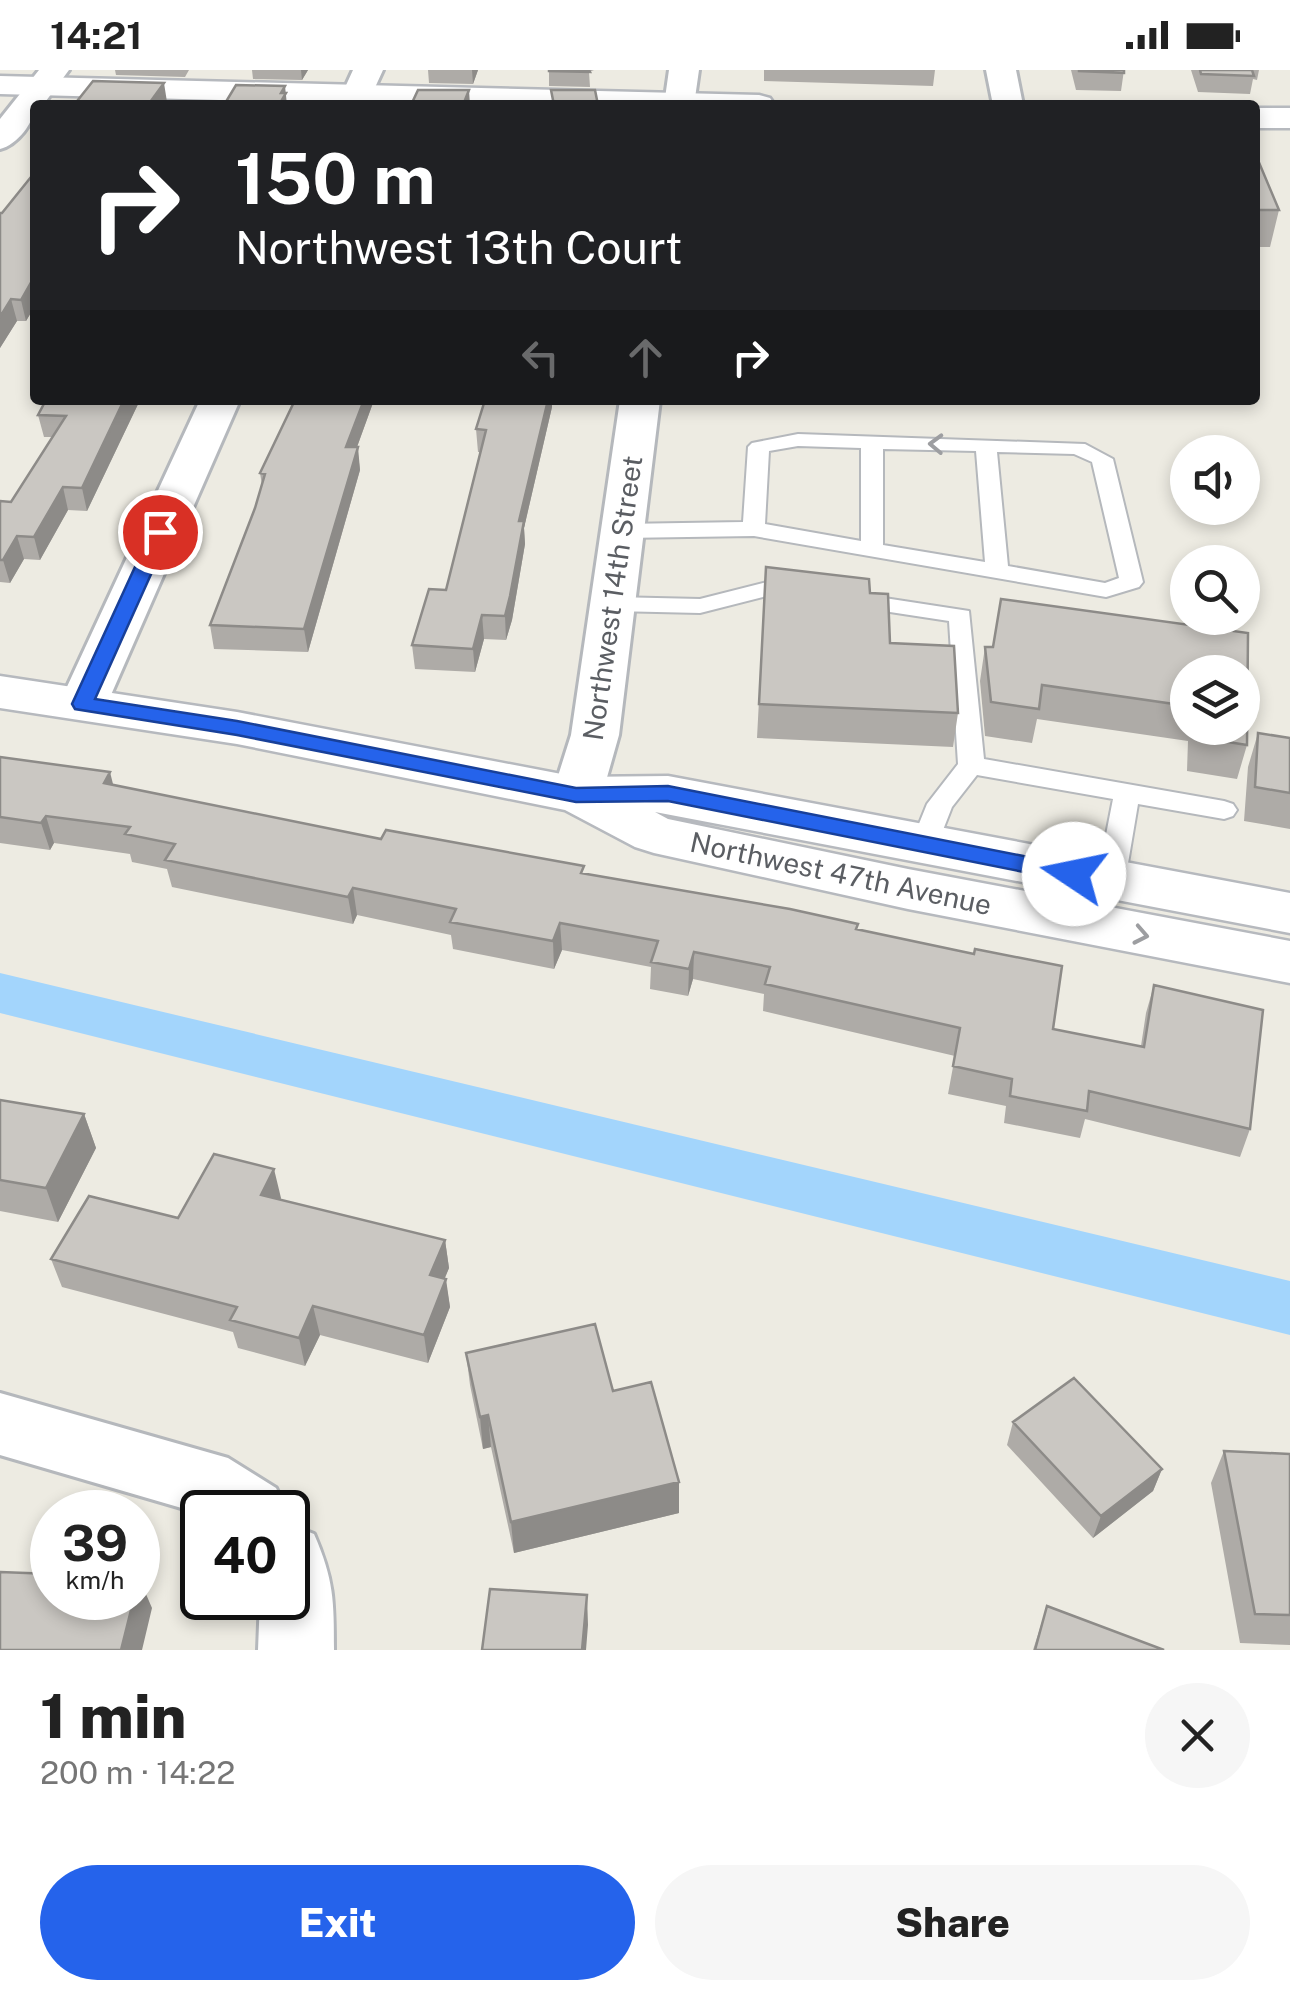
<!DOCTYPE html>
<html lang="en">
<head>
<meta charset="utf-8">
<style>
  body { margin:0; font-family:"Public Sans",sans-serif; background:#f6f6f6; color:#222; height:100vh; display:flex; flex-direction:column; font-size:38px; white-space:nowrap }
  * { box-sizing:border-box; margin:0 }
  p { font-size:32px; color:#767676 }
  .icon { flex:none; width:55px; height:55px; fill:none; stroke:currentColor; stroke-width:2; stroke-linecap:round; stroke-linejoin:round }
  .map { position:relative; height:1580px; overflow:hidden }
  .details { display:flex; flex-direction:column; background:#fff; flex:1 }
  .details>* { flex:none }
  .banner { position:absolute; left:30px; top:30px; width:1230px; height:305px; border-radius:10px; box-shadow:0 5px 15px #0003; background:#202124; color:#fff; overflow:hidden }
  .controls { position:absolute; left:1170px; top:365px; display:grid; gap:20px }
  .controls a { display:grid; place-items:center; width:90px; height:90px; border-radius:50%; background:#fff; box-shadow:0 5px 15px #0003; font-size:50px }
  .speed { position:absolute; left:30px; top:1420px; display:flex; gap:20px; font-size:50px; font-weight:700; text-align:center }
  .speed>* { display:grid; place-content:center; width:130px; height:130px; border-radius:50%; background:#fff; box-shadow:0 5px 15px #0003; line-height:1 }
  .speed small { font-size:25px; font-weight:400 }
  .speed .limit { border:5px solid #111; border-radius:15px; background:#fff; color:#111 }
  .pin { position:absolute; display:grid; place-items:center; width:85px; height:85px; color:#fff; margin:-42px; border:5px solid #fff; border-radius:50%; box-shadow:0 2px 10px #0007 }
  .me { position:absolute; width:110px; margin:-55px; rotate:281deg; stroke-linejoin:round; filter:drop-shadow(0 0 8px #0008) }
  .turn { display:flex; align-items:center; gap:35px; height:210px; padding:0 40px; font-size:45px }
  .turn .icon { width:130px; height:130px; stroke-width:2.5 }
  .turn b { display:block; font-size:70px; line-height:85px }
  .lanes { display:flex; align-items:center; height:95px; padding:0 40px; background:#0003; justify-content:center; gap:50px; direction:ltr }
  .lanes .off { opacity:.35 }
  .round { display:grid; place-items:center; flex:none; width:105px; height:105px; border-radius:52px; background:#f6f6f6 }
  .overview { display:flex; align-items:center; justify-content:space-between; height:170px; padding:0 40px }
  h1 { font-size:60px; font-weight:800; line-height:75px }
  .button { display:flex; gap:20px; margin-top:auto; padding:20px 40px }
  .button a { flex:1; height:115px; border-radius:60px; background:#2563eb; color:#fff; font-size:40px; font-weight:800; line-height:115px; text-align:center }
  .button a+a { background:#f6f6f6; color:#222 }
  .status { display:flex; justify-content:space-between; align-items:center; height:70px; padding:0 50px; background:#fff; direction:ltr }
  .status svg { height:28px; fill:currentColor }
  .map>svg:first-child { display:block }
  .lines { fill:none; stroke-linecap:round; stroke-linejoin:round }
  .canal { fill:#a3d5fc; fill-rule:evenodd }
  .lane-casing { stroke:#b5b8bc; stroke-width:4 }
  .street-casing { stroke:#b5b8bc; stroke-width:6 }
  .secondary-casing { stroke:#b6b9be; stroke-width:5 }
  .lane { fill:#fff; fill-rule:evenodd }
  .street { fill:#fff; fill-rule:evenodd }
  .secondary { fill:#fff; fill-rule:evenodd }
  .wall { fill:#aeaba7; fill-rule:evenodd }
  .shaded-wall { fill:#8d8b88 }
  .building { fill:#cac7c2; stroke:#8d8b88; stroke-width:2.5 }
  .oneway { stroke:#9d9ea1 }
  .route { fill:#2563eb; stroke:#184099; stroke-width:2.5 }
  .labels { text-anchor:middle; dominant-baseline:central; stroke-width:8; stroke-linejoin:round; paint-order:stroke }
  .street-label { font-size:28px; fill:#5b5e63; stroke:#fff }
</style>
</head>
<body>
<div class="status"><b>14:21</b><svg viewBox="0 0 49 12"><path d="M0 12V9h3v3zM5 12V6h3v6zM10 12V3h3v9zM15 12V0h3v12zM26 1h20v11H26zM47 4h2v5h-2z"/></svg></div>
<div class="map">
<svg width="1290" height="1580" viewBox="0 0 1290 1580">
  <rect width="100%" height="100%" fill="#edebe2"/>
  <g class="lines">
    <!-- canal -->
    <path class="canal" d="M0,903L1290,1211V1265L0,943Z"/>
    <defs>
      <path id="lane" d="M798,364L1085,374L1113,389L1143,512L1139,517L1106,527L754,466L622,468L611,461L622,454L743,452L748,377L752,373ZM798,376L861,378V471L765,454L769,381ZM883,379L976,381L985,492L883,475ZM997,382L1074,384L1092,392L1119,508L1105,513L1008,496Z
        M771,511L807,518L811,523L799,530L771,525L700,543L613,541L601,534L613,527L700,529Z
        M852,523L969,541L984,689L1224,731L1233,734L1237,740L1233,746L1224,749L1138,734L1125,811L1121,818H1101L1097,811L1113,729L977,705L952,737L934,783H914L910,776L927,734L958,694L949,551L844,535L840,530Z"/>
      <path id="street" d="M39,0H69L43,35H35C35,52 17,75 0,79V49Z
        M353,0H383L367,35H337Z
        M669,0H699L694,35H664Z
        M986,0H1016L1023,35H993Z
        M200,330H240L107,634L100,645L83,649L66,645L59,634Z
        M620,330H660L619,665L602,725L595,737L577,742L559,737L552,725L571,665Z
        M0,1323L228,1388L276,1418L287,1442H202V1451L185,1439L0,1385Z
        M288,1454L314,1464C334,1510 334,1531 334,1580H258L260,1528H288Z"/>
      <path id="secondary" d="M0,6L759,25L770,28L775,35H399L0,24Z
        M1255,38H1290V58H1255Z
        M0,606L237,642L577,707L668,706L1290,823V863L655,742L668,749L908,799L1290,871V913L908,839L654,783L635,777L565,740L237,674L0,638Z"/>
    </defs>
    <!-- lane casing -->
    <use href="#lane" class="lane-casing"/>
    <!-- street casing -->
    <use href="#street" class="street-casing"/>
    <!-- secondary casing -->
    <use href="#secondary" class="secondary-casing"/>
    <!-- lane -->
    <use href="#lane" class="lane"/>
    <!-- street -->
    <use href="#street" class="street"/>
    <!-- secondary -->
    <use href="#secondary" class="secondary"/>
  </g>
  <!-- wall -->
  <path class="wall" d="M115,0H189L185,7L116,5Z
    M252,0H308L302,10L253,9Z
    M428,0H478L473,14L429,13Z
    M549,0H594L589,2L590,17L549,16Z
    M764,0H942H935L933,16L764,11Z
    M1071,0H1124L1121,21L1076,20Z
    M1191,0H1259L1257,10L1253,9L1250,24L1198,22Z
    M1255,83L1279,140L1270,177H1255Z
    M35,102V236L26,251H17L0,278L2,143Z
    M46,330H140L87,441L68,440L40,490L24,489L10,513L0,512V431L11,432L52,367H44L38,345Z
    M374,330L357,377L360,400L308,582L214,579L210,555L255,438L262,415L260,403Z
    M552,337L524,458L525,474L512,550L506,570L484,569L475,602L415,599L412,575L446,520L481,382H478L476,359Z
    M766,497L870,523L890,573L958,643L953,677L757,668Z
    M1248,563L1247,675L1237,709L1187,701L1188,671L1037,649L1032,673L985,666L980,611L985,577ZM1188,602L1242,658H1188Z
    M1258,663L1290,668V759L1244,751L1248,697Z
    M0,687L113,715L381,769L584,803L857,859L1053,959L1141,976L1146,943L1154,915L1250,1059L1240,1087L1085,1049L1080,1068L1004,1053L1006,1036L948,1024L955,986L763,941L764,924L693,909L688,926L650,919L651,897L562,880L554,899L453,879L451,865L357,845L353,854L172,817L167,799L132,792L130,784L54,773L50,780L0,773Z
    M0,1030L84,1044L96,1078L58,1152L0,1141Z
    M281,1128L280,1130L445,1170L449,1198L445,1208L450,1237L428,1293L320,1265L305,1296L238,1278L233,1262L62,1217L51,1189L178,1148Z
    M466,1283L613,1321L679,1412V1443L514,1483L491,1377L483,1379L470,1315Z
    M1013,1352L1162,1399L1153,1421L1093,1468L1007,1375Z
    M1224,1381L1290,1384V1575L1240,1573L1211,1413Z
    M1047,1536L1164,1580H1033Z"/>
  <!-- shaded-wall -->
  <path class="shaded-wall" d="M301,0H308L302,10Z
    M472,0H478L473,14Z
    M164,13L167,32L165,35H148Z
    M285,16L287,35H279L281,23Z
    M469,20L470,35H463Z
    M33,209L35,217V236L26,251L21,230Z
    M11,229L17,251L0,278V247Z
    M124,330H140L87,441L82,418Z
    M364,330H374L349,399L346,377Z
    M546,330H552V337L524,458L525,474L512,550L506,570L505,546L519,451Z
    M358,377L360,400L308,582L304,559Z
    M63,417L68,440L40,490L34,467Z
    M17,466L24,489L10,513L3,490Z
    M482,545L484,569L475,602L473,579Z
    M110,702L117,730L104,713Z
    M46,746L54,773L50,780L41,753Z
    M353,818L357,845L353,854L348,827Z
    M560,853L562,880L554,899L553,871Z
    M694,882L693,909L688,926L689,899Z
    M84,1044L96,1078L58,1152L46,1118Z
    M274,1099L281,1128L268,1154L261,1125Z
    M445,1170L449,1198L434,1233L430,1205Z
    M446,1209L450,1237L428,1293L424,1265Z
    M313,1236L320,1265L305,1296L299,1268Z
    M488,1345L491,1377L483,1379L480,1347Z
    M1162,1399L1153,1421L1093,1468L1101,1446Z
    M679,1412V1443L514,1483L511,1452Z
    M139,1508L152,1538L142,1580H121L134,1528H138Z
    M587,1525L588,1555L586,1580H582Z"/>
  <!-- building -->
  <path class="building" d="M549,0H589L590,2L549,1Z
    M1079,0H1124V3L1079,1Z
    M1200,0H1252L1254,6L1201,4Z
    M93,11L164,13L148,35H74Z
    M236,15L285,16L281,23H286L279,35H224Z
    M418,20H469L463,35H411Z
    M551,20H595L598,35H554Z
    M1255,83L1279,140H1255Z
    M35,102V209H33L21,230L11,229L0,247V143H2Z
    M46,330H124L82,418L63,417L34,467L17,466L3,490H0V431L11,432L66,346L38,345Z
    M295,330H364L346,377H358L304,559L210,555L255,438L265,404L260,403Z
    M485,330H548L519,451H524L510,526L505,546L482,545L473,579L412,575L429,519L446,520L486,360L476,359Z
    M766,497L869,509L870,523L888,524L890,573L954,576L958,643L759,634Z
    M1001,529L1248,563L1247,675L1196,667L1197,658H1242V602H1188V636L1042,615L1039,639L991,632L985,577H993Z
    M1258,663L1290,668V723L1255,717Z
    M0,687L110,702L104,713L381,769L386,760L584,796L581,803L790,839L858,854L856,859L974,884L975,879L1062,896L1053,959L1144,977L1154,915L1263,940L1250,1059L1089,1021L1087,1041L1010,1026L1012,1009L953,996L960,958L765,914L770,897L694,882L689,899L651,892L658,871L560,853L553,871L450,852L456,839L353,818L348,827L165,790L175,774L125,764L130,757L46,746L41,753L0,747Z
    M0,1030L84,1044L46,1118L0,1110Z
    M214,1084L274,1099L261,1125L445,1170L430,1205L446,1209L424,1265L313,1236L299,1268L230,1250L237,1237L51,1189L89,1126L178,1148Z
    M595,1254L613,1321L651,1312L679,1412L511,1452L488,1345L480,1347L466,1283Z
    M1074,1308L1162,1399L1101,1446L1013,1352Z
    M1224,1381L1290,1384V1545L1255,1544Z
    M0,1502L52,1504V1528H134L121,1580H0Z
    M490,1519L587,1525L582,1580H482Z
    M1047,1536L1164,1580H1035Z"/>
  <!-- one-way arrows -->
  <defs><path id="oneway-chevron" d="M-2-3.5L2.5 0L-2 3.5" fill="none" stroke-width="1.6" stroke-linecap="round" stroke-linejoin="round" transform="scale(2.5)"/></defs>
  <g class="oneway">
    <use href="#oneway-chevron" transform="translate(936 374) rotate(-178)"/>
    <use href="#oneway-chevron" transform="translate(1141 865) rotate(11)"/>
  </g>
  <!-- route -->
  <path class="route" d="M160,456L170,462L95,629L237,651L576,718L668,716L1074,796L1085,804L1074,812L668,731L576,732L237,665L75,639L72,634L151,462Z"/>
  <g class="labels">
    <!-- street labels -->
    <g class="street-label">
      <text transform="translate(612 528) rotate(-82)">Northwest 14th Street</text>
      <text transform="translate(841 803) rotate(12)">Northwest 47th Avenue</text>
    </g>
  </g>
</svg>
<div class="controls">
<a><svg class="icon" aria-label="sound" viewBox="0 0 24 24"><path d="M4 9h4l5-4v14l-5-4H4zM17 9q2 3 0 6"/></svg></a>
<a><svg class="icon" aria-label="search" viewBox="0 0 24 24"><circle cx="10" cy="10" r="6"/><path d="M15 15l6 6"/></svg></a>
<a><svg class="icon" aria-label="layers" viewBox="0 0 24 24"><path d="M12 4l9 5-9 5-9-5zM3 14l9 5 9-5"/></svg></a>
</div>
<div class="speed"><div>39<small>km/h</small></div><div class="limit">40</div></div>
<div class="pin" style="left:160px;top:462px;background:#d93025"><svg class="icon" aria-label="arrive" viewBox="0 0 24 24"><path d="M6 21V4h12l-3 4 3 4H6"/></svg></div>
<svg class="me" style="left:1074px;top:804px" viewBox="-20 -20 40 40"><circle r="19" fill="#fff"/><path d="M0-13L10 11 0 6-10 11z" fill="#2563eb"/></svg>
<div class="banner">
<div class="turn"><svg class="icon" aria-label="right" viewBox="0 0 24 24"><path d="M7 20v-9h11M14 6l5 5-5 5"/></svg><div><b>150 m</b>Northwest 13th Court</div></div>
<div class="lanes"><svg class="icon off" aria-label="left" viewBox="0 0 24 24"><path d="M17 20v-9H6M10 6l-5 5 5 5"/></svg><svg class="icon off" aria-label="ahead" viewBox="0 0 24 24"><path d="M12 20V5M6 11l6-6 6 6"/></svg><svg class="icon" aria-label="right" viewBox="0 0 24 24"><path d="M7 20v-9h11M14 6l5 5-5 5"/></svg></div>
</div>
</div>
<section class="details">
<div class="overview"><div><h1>1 min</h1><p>200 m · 14:22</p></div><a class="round"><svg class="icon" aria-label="close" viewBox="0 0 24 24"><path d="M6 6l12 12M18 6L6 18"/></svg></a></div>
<div class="button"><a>Exit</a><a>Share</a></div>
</section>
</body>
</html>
